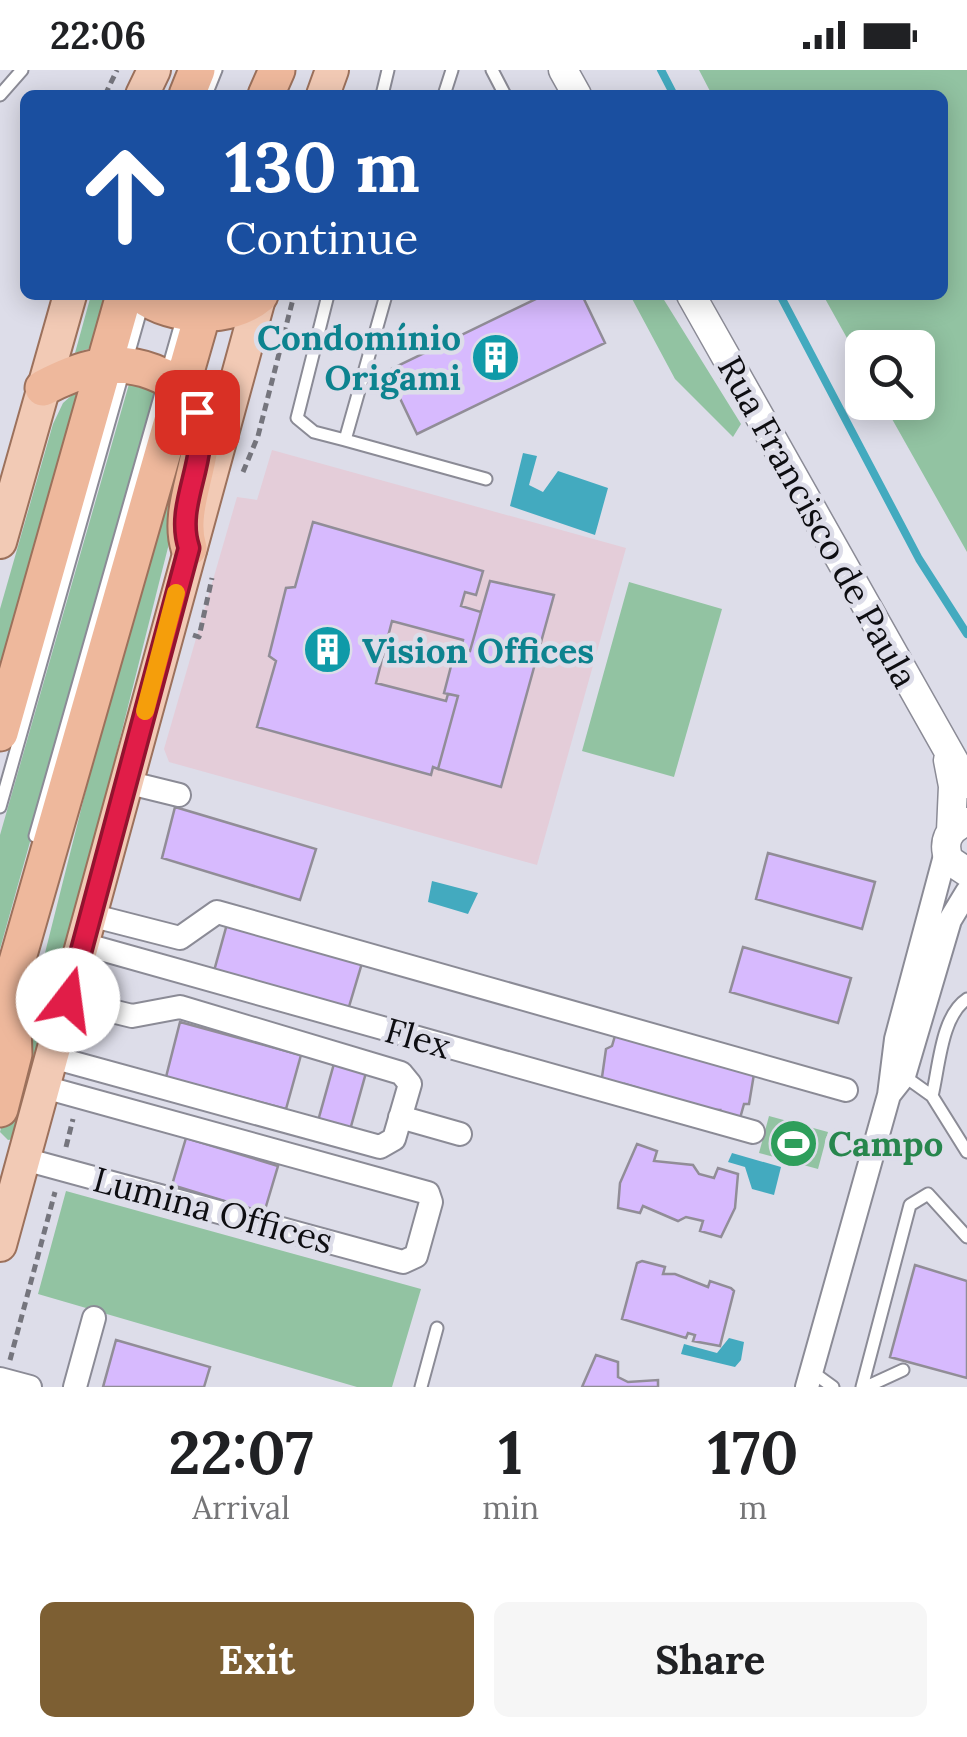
<!DOCTYPE html>
<html lang="en">
<head>
<meta charset="utf-8">
<style>
  body { margin:0; font-family:Lora,serif; background:#f6f6f6; color:#202124; height:100vh; display:flex; flex-direction:column; font-size:38px; white-space:nowrap }
  * { box-sizing:border-box; margin:0 }
  p { font-size:32px; color:#757577 }
  .icon { flex:none; width:55px; height:55px; fill:none; stroke:currentColor; stroke-width:2; stroke-linecap:round; stroke-linejoin:round }
  .map { position:relative; height:1317px; overflow:hidden }
  .panel { display:flex; flex-direction:column; background:#fff; flex:1 }
  .panel>* { flex:none }
  .hud { position:absolute; left:20px; top:20px; width:928px; height:210px; border-radius:15px; box-shadow:0 5px 25px #0003; background:#1a4fa0; color:#fff; overflow:hidden }
  .buttons { position:absolute; left:845px; top:260px; display:grid; gap:20px }
  .buttons a { display:grid; place-items:center; width:90px; height:90px; border-radius:15px; background:#fff; box-shadow:0 5px 25px #0003; font-size:50px }
  .pin { position:absolute; display:grid; place-items:center; width:85px; height:85px; color:#fff; margin:-42px; border-radius:20px; box-shadow:0 5px 15px #0006 }
  .me { position:absolute; width:110px; margin:-55px; rotate:15deg; stroke-linejoin:round; filter:drop-shadow(0 0 8px #0008) }
  .turn { display:flex; align-items:center; gap:35px; height:210px; padding:0 40px; font-size:45px }
  .turn .icon { width:130px; height:130px; stroke-width:2.5 }
  .turn b { display:block; font-size:70px; line-height:85px }
  .eta { display:flex; justify-content:space-evenly; align-items:center; height:170px; text-align:center }
  .eta b { font-size:60px; font-weight:700; line-height:70px }
  .action { display:flex; gap:20px; margin-top:auto; padding:20px 40px }
  .action a { flex:1; height:115px; border-radius:15px; background:#7d5f33; color:#fff; font-size:40px; font-weight:700; line-height:115px; text-align:center }
  .action a+a { background:#f6f6f6; color:#202124 }
  .status { display:flex; justify-content:space-between; align-items:center; height:70px; padding:0 50px; background:#fff; direction:ltr }
  .status svg { height:28px; fill:currentColor }
  .map>svg:first-child { display:block }
  .commercial { fill:#e4cdd9 }
  .green { fill:#92c3a2 }
  .water { fill:#43aabf }
  .lines { fill:none; stroke-linecap:round; stroke-linejoin:round }
  .stream { stroke:#43aabf; stroke-width:8 }
  .building { fill:#d7bafe; stroke:#918d97; stroke-width:2.5 }
  .service-casing { stroke:#8b8b96; stroke-width:15 }
  .minor-casing { stroke:#8b8b96; stroke-width:26 }
  .tertiary-casing { stroke:#8b8b96; stroke-width:31 }
  .primary-casing { stroke:#9c715c; stroke-width:36 }
  .trunk-casing { stroke:#9c715c; stroke-width:39 }
  .path { stroke:#75757d; stroke-width:5; stroke-dasharray:8 5; stroke-linecap:butt }
  .service { stroke:#fff; stroke-width:11 }
  .minor { stroke:#fff; stroke-width:22 }
  .tertiary { stroke:#fff; stroke-width:28 }
  .primary { stroke:#f2cab5; stroke-width:32 }
  .trunk { stroke:#eeb89c; stroke-width:35 }
  .route-casing { stroke:#92132f; stroke-width:25 }
  .route { stroke:#e11d48; stroke-width:18 }
  .slow { stroke:#f59e0b; stroke-width:18 }
  .labels { text-anchor:middle; dominant-baseline:central; stroke-width:9; stroke-linejoin:round; paint-order:stroke }
  .culture-label { font-size:35px; font-weight:bold; fill:#0d838f; stroke:#dddde9; text-anchor:end }
  .street-label { font-size:35px; fill:#0e0e12; stroke:#dddde9 }
  .leisure-label { font-size:35px; font-weight:bold; fill:#27864d; stroke:#dddde9; text-anchor:start }
</style>
</head>
<body>
<div class="status"><b>22:06</b><svg viewBox="0 0 49 12"><path d="M0 12V9h3v3zM5 12V6h3v6zM10 12V3h3v9zM15 12V0h3v12zM26 1h20v11H26zM47 4h2v5h-2z"/></svg></div>
<div class="map">
<svg width="967" height="1317" viewBox="0 0 967 1317">
  <rect width="100%" height="100%" fill="#dddde9"/>
  <!-- commercial -->
  <path class="commercial" d="M272,380L626,478L537,795L169,692L164,679L237,427L257,430Z"/>
  <!-- green -->
  <path class="green" d="M699,0H967V482L883,333L918,332V278H862V295L823,225H942V25H712Z
    M91,225H110L94,277L75,283Z
    M630,225H661L741,354L733,367L675,309Z
    M131,307L156,322L0,879V765Z
    M80,318L0,623V539L53,354L63,333Z
    M185,364L190,392C131,618 79,845 14,1069L8,1070L0,1062L93,692Z
    M629,512L722,539L674,707L582,681Z
    M769,1046L828,1062L818,1099L759,1083Z
    M66,1121L421,1219L392,1317H357L38,1224Z"/>
  <!-- water -->
  <path class="water" d="M523,383L537,386L529,415L543,422L558,401L608,418L595,465L510,436Z
    M432,811L478,823L468,844L428,832Z
    M732,1083L781,1097L774,1125L752,1119L745,1097L728,1092Z
    M729,1268L744,1272L741,1290L735,1297L681,1284L684,1274L717,1283Z"/>
  <g class="lines">
    <!-- stream -->
    <path class="stream" d="M661,0L674,25
      M780,225L919,489L967,564"/>
  </g>
  <!-- building -->
  <path class="building" d="M544,225H582L605,273L417,364L387,301Z
    M313,452L483,501L476,525L465,522L461,536L481,542L470,581L461,578L463,570L392,551L376,613L446,631L448,624L458,626L438,699L433,697L431,705L257,657L276,591L269,586L286,518L295,517Z
    M490,511L554,525L501,717L438,699L458,626L444,623L456,577L470,581Z
    M175,737L316,779L300,830L162,788Z
    M768,783L875,812L862,859L756,829Z
    M227,854L362,893L348,940L214,901Z
    M743,877L851,908L838,953L730,922Z
    M180,952L301,985L286,1039L166,1007Z
    M617,959L755,998L749,1034H744L739,1052L718,1046L720,1040H705L638,1021V1018L625,1014L623,1020L601,1014L606,979L612,976Z
    M335,990L367,999L350,1060L318,1051Z
    M186,1068L278,1096L264,1143L172,1115Z
    M637,1074L657,1081L654,1091L693,1095L699,1104L714,1108L718,1098L738,1104L735,1138L721,1167L700,1161L703,1151L686,1147L678,1151L643,1136L640,1143L618,1138L620,1113Z
    M642,1191L665,1197L663,1204H675L708,1217L710,1211L731,1218L734,1221L720,1276L693,1271L695,1265L688,1263L686,1268L622,1249L637,1193Z
    M915,1195L967,1211V1308L890,1287Z
    M116,1270L210,1297L204,1317H103Z
    M596,1285L618,1292V1307L628,1312L658,1310V1317H582Z"/>
  <g class="lines">
    <defs>
      <path id="service" d="M492,0L505,25
        M0,25L22,0
        M206,25L216,0
        M382,25L388,0
        M444,25L452,0
        M328,225L297,348L314,362L345,370
        M386,225L345,370L486,409
        M0,737L144,229
        M35,766L183,246
        M967,929C941,946 939,998 932,1026L967,1082
        M904,1006L932,1026
        M811,1301L833,1317
        M421,1317L437,1258
        M862,1317L910,1135L928,1124L967,1167
        M866,1317L903,1300"/>
      <path id="minor" d="M126,712L179,725
        M90,845L180,868L217,842L846,1020
        M83,874L753,1062
        M52,987L380,1077L394,1069L410,1014L401,1003L180,937L132,946L67,930
        M889,1025L904,1006L950,850L967,822
        M400,1047L460,1064
        M24,1089L403,1192L416,1186L431,1132L428,1123L44,1017
        M0,1309L30,1317
        M75,1317L94,1248
        M807,1317L889,1025L896,969L946,782"/>
      <path id="tertiary" d="M563,0L577,25
        M691,225L967,714
        M948,690L953,716L951,761
        M966,752C948,759 942,772 949,790L967,802"/>
      <path id="primary" d="M142,25L154,0
        M323,25L332,0
        M0,472L70,225
        M0,1175L260,225"/>
      <path id="trunk" d="M187,25L197,0
        M266,25L277,0
        M142,225C172,248 230,251 260,225
        M43,318C79,299 114,287 153,302C248,338 170,418 189,478
        M0,663L124,225
        M0,951L208,225
        M0,1039L14,984L12,927"/>
    </defs>
    <!-- service casing -->
    <use href="#service" class="service-casing"/>
    <!-- minor casing -->
    <use href="#minor" class="minor-casing"/>
    <!-- tertiary casing -->
    <use href="#tertiary" class="tertiary-casing"/>
    <!-- primary casing -->
    <use href="#primary" class="primary-casing"/>
    <!-- trunk casing -->
    <use href="#trunk" class="trunk-casing"/>
    <!-- path -->
    <path class="path" d="M105,25L117,0
      M243,402L258,366L294,225
      M193,565L199,567L212,508
      M66,1077L73,1049
      M10,1290L55,1122"/>
    <!-- service -->
    <use href="#service" class="service"/>
    <!-- minor -->
    <use href="#minor" class="minor"/>
    <!-- tertiary -->
    <use href="#tertiary" class="tertiary"/>
    <!-- primary -->
    <use href="#primary" class="primary"/>
    <!-- trunk -->
    <use href="#trunk" class="trunk"/>
  </g>
  <g class="lines">
    <defs>
      <path id="route" d="M68,930L189,478C174,433 211,389 197,342"/>
    </defs>
    <!-- route casing -->
    <use href="#route" class="route-casing"/>
    <!-- route -->
    <use href="#route" class="route"/>
    <!-- slow -->
    <path class="slow" d="M145,641L176,523"/>
  </g>
  <!-- icons -->
  <defs>
    <symbol id="building-disc" viewBox="-11 -11 22 22"><circle r="9.5" fill="#0f9aa8" stroke="#dddde9"/><path d="M-4-6H4V6H1V3H-1V6H-4ZM-2.5-4.3h1.7v1.8h-1.7ZM.8-4.3h1.7v1.8H.8ZM-2.5-1h1.7V.8h-1.7ZM.8-1h1.7V.8H.8Z" fill="#fff"/></symbol>
    <symbol id="stadium-disc" viewBox="-11 -11 22 22"><circle r="9.5" fill="#2e9e5b" stroke="#dddde9"/><path d="M0-5a6.5 5 0 1 0 0 10a6.5 5 0 1 0 0-10ZM-3.5-1.8h7v3.6h-7Z" fill="#fff"/></symbol>
  </defs>
  <g fill-rule="evenodd">
    <use href="#building-disc" x="468" y="260" width="55" height="55"/>
    <use href="#building-disc" x="300" y="552" width="55" height="55"/>
    <use href="#stadium-disc" x="766" y="1046" width="55" height="55"/>
  </g>
  <g class="labels">
    <!-- culture labels -->
    <g class="culture-label">
      <text x="461" y="267">Condomínio<tspan x="461" dy="40">Origami</tspan></text>
      <text x="362" y="580" text-anchor="start">Vision Offices</text>
    </g>
    <!-- street labels -->
    <g class="street-label">
      <text transform="translate(818 452) rotate(61)">Rua Francisco de Paula</text>
      <text transform="translate(418 968) rotate(16)">Flex</text>
      <text transform="translate(213 1140) rotate(15)">Lumina Offices</text>
    </g>
    <!-- leisure labels -->
    <g class="leisure-label">
      <text x="828" y="1073">Campo</text>
    </g>
  </g>
</svg>
<div class="buttons">
<a><svg class="icon" aria-label="search" viewBox="0 0 24 24"><circle cx="10" cy="10" r="6"/><path d="M15 15l6 6"/></svg></a>
</div>
<div class="pin" style="left:197px;top:342px;background:#d93025"><svg class="icon" aria-label="arrive" viewBox="0 0 24 24"><path d="M6 21V4h12l-3 4 3 4H6"/></svg></div>
<svg class="me" style="left:68px;top:930px" viewBox="-20 -20 40 40"><circle r="19" fill="#fff"/><path d="M0-13L10 11 0 6-10 11z" fill="#e11d48"/></svg>
<div class="hud">
<div class="turn"><svg class="icon" aria-label="ahead" viewBox="0 0 24 24"><path d="M12 20V5M6 11l6-6 6 6"/></svg><div><b>130 m</b>Continue</div></div>
</div>
</div>
<section class="panel">
<div class="eta">
<div><b>22:07</b><p>Arrival</p></div>
<div><b>1</b><p>min</p></div>
<div><b>170</b><p>m</p></div>
</div>
<div class="action"><a>Exit</a><a>Share</a></div>
</section>
</body>
</html>
